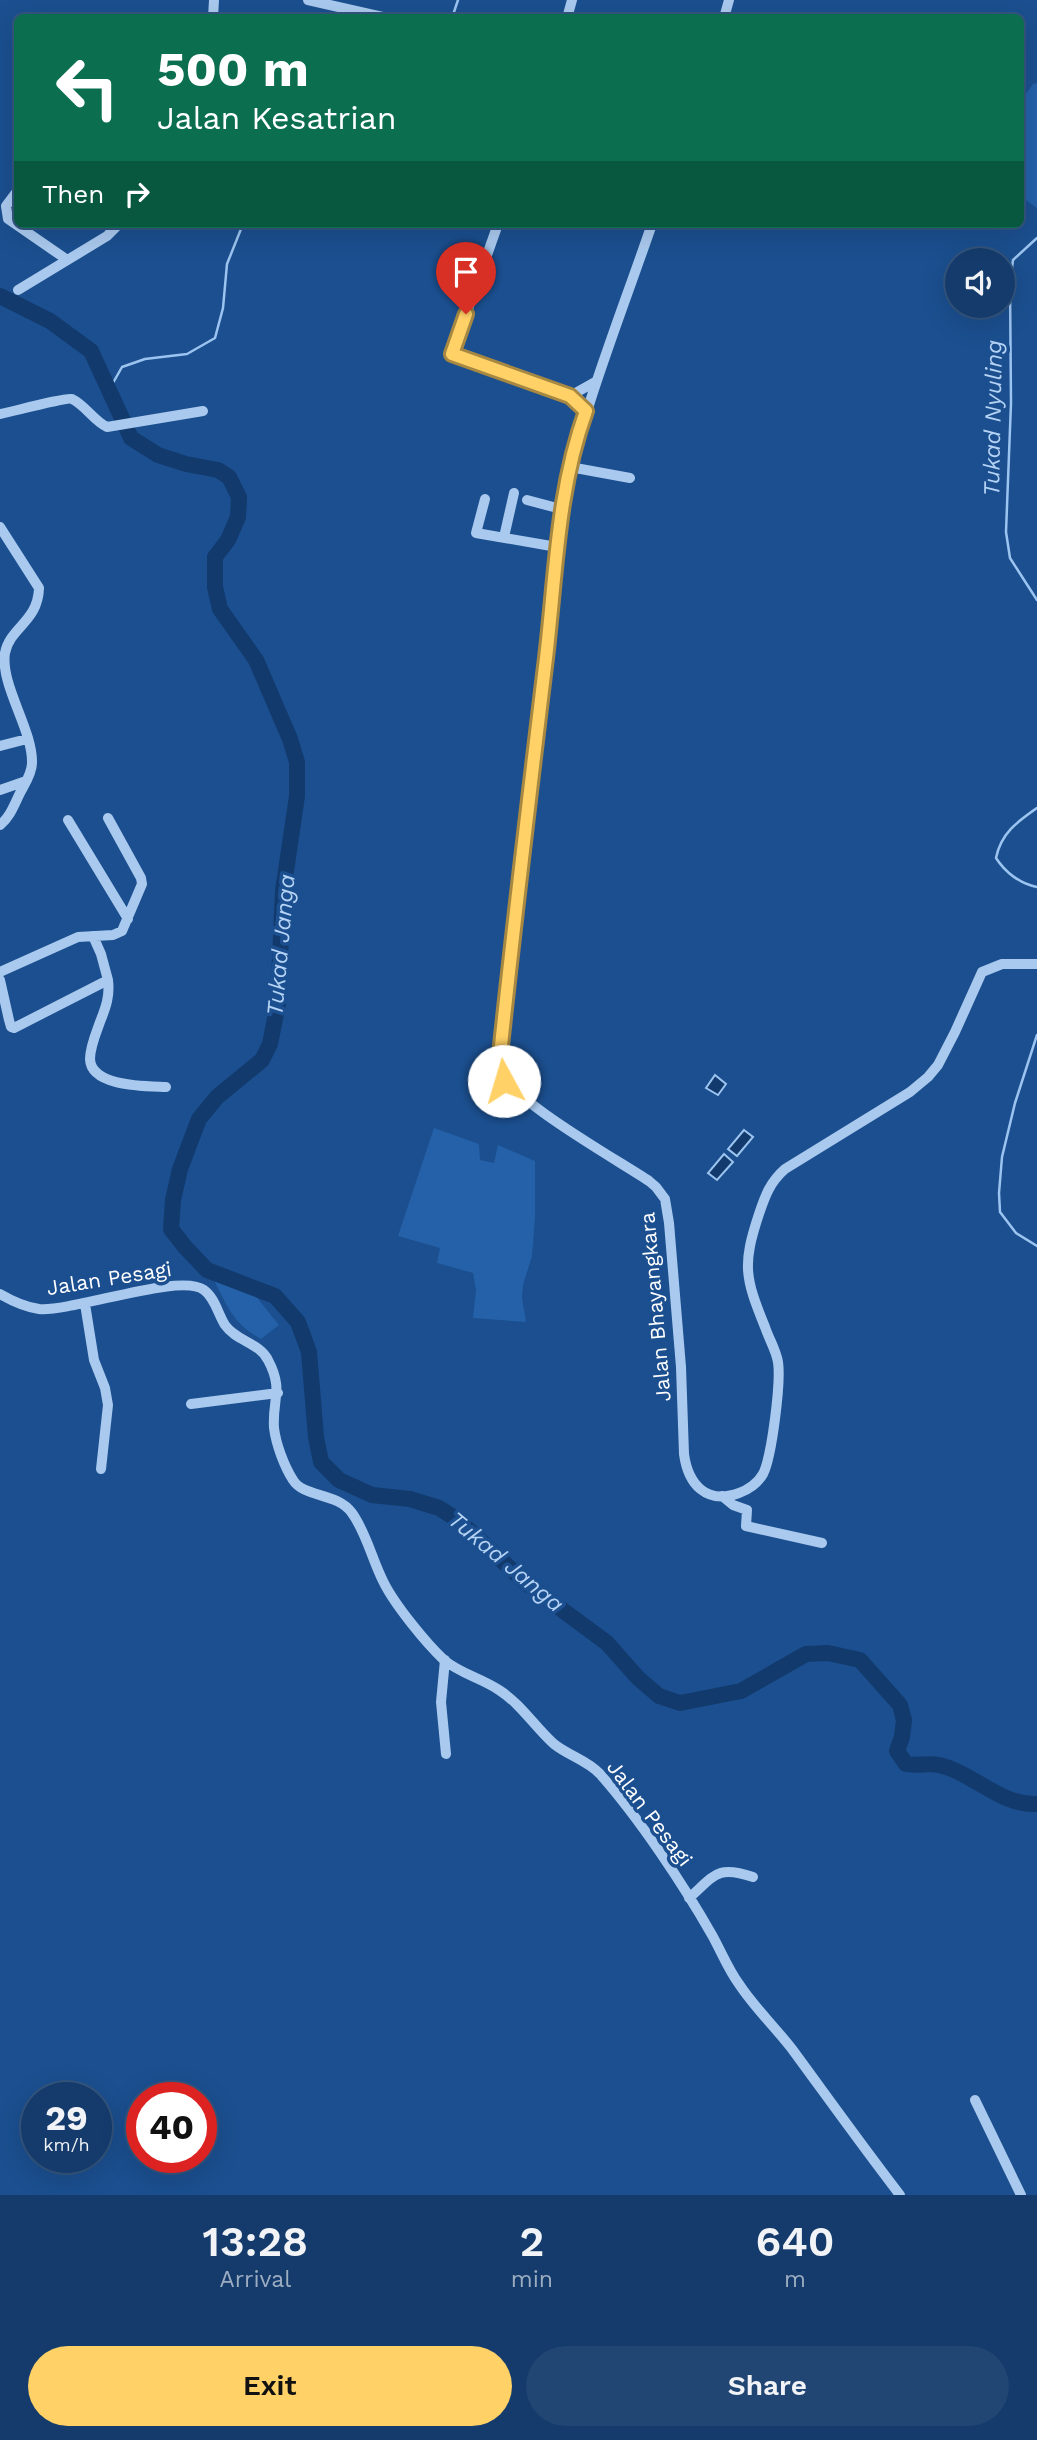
<!DOCTYPE html>
<html lang="en">
<head>
<meta charset="utf-8">
<style>
  body { margin:0; font-family:"Work Sans",sans-serif; background:#214673; color:#f1f3f6; height:100vh; display:flex; flex-direction:column; font-size:26px; white-space:nowrap }
  * { box-sizing:border-box; margin:0 }
  p { font-size:23px; color:#9dadc1 }
  .icon { flex:none; width:38px; height:38px; fill:none; stroke:currentColor; stroke-width:2; stroke-linecap:round; stroke-linejoin:round }
  .map { position:relative; height:2195px; overflow:hidden }
  .sheet { display:flex; flex-direction:column; background:#143b6b; flex:1 }
  .sheet>* { flex:none }
  .guide { position:absolute; left:14px; top:14px; width:1010px; height:214px; border-radius:10px; box-shadow:0 7px 28px #0002,0 0 0 2px #33557e; background:#0b6e4f; color:#fff; overflow:hidden }
  .fabs { position:absolute; left:945px; top:248px; display:grid; gap:14px }
  .fabs a { display:grid; place-items:center; width:70px; height:70px; border-radius:50%; background:#143b6b; box-shadow:0 7px 28px #0002,0 0 0 2px #33557e; font-size:35px }
  .speed { position:absolute; left:21px; top:2082px; display:flex; gap:14px; font-size:35px; font-weight:700; text-align:center }
  .speed>* { display:grid; place-content:center; width:91px; height:91px; border-radius:50%; background:#143b6b; box-shadow:0 7px 28px #0002,0 0 0 2px #33557e; line-height:1 }
  .speed small { font-size:18px; font-weight:400 }
  .speed .limit { border:10px solid #d22; background:#fff; color:#111 }
  .pin { position:absolute; display:grid; place-items:center; width:60px; height:60px; color:#fff; margin:-72px -30px; border-radius:50% 50% 50% 0; rotate:-45deg; box-shadow:0 0 7px #0007 }
  .pin .icon { rotate:45deg }
  .me { position:absolute; width:77px; margin:-38px; rotate:354deg; stroke-linejoin:round; filter:drop-shadow(0 0 5px #0008) }
  .turn { display:flex; align-items:center; gap:24px; height:147px; padding:0 28px; font-size:32px }
  .turn .icon { width:91px; height:91px; stroke-width:2.5 }
  .turn b { display:block; font-size:49px; line-height:60px }
  .then { display:flex; align-items:center; height:66px; padding:0 28px; background:#0003; gap:14px; font-size:26px }
  .eta { display:flex; justify-content:space-evenly; align-items:center; height:119px; text-align:center }
  .eta b { font-size:42px; font-weight:600; line-height:49px }
  .cta { display:flex; gap:14px; margin-top:auto; padding:14px 28px }
  .cta a { flex:1; height:80px; border-radius:42px; background:#ffd166; color:#111; font-size:28px; font-weight:600; line-height:80px; text-align:center }
  .cta a+a { background:#214673; color:#f1f3f6 }
  .map>svg:first-child { display:block }
  .green { fill:#2461a8 }
  .water { fill:#123a6d; stroke:#9cc4f0; stroke-width:2 }
  .lines { fill:none; stroke-linecap:round; stroke-linejoin:round }
  .stream { stroke:#9cc4f0; stroke-width:2.5 }
  .river { stroke:#123a6d; stroke-width:16 }
  .minor { stroke:#a9c9ee; stroke-width:10 }
  .route-casing { stroke:#a68842; stroke-width:18 }
  .route { stroke:#ffd166; stroke-width:12 }
  .labels { text-anchor:middle; dominant-baseline:central; stroke-width:7; stroke-linejoin:round; paint-order:stroke }
  .street-label { font-size:21px; fill:#fff; stroke:#1b4f8f }
  .water-label { font-size:23px; font-style:italic; fill:#b5d3f5; stroke:#1b4f8f }
</style>
</head>
<body>
<div class="map">
<svg width="1037" height="2195" viewBox="0 0 1037 2195">
  <rect width="100%" height="100%" fill="#1b4f8f"/>
  <!-- green -->
  <path class="green" d="M1037,83V208L1020,196V102L1033,84Z
    M434,1128L479,1144L480,1160L494,1163L498,1145L535,1161V1218L532,1256L523,1285L522,1298L526,1322L473,1318L476,1290L473,1273L437,1263L440,1248L398,1236Z
    M229,1281L250,1289L279,1325L261,1339C234,1324 228,1308 215,1282Z"/>
  <!-- water -->
  <path class="water" d="M715,1075L726,1084L718,1095L706,1088Z
    M744,1130L753,1137L737,1156L728,1149Z
    M724,1154L733,1162L717,1180L708,1173Z"/>
  <g class="lines">
    <!-- stream -->
    <path class="stream" d="M452,18L458,0
      M1037,238L1013,260L1010,283L1011,403L1006,532L1010,558L1037,600
      M109,390L122,367L145,359L187,354L215,338L223,308L227,264L243,224
      M1037,808C1017,822 1001,833 996,858C1005,872 1020,884 1037,887
      M1037,1035L1015,1103L1002,1157L999,1193L1000,1212L1016,1233L1037,1246"/>
    <!-- river -->
    <path class="river" d="M0,296L50,321L91,351L131,438L158,455L186,464L218,470L229,477L239,497L238,517L228,540L215,557V587L220,609L256,660L290,739L297,762V796L283,891L278,1004L270,1044L262,1060L217,1097L199,1119L180,1169L173,1200L171,1229L185,1247L207,1270L275,1296L298,1322L309,1352L316,1437L321,1462L339,1480L372,1495L410,1499L439,1508L458,1520L526,1583L607,1643L638,1678L659,1696L680,1703L741,1691L806,1654L828,1653L860,1660L900,1705L904,1720L902,1737L897,1751L906,1764C916,1766 929,1763 939,1765C974,1773 1000,1806 1037,1804"/>
    <!-- minor -->
    <path class="minor" d="M308,0L387,18
      M213,18L214,0
      M567,18L572,0
      M724,18L729,0
      M18,190L6,206L8,219L66,259
      M498,224L452,354L570,396L595,382
      M652,224C619,320 581,413 560,513L500,1069C505,1097 621,1162 649,1181L656,1187L665,1199L669,1223L681,1367L684,1454C688,1484 706,1505 739,1493C748,1490 758,1483 763,1474C772,1456 781,1382 778,1362C776,1350 769,1339 765,1327C745,1278 742,1265 759,1214C765,1196 770,1182 785,1169L910,1092L928,1077L938,1065L955,1032L982,972L1002,964H1037
      M18,290L107,236L119,224
      M0,414C11,412 67,397 72,399C85,405 94,421 107,427L203,411
      M570,467L630,478
      M485,499L476,533L557,547
      M527,500L561,509
      M0,527L39,588C38,622 10,627 5,653C0,685 33,730 32,763C32,774 24,785 20,793C14,805 10,817 0,825
      M504,537L514,493
      M0,746L27,739
      M0,790L26,781
      M68,820L128,919
      M93,936L101,954L108,980
      M0,972L78,937L113,935L122,931L142,884L141,878L108,818
      M0,980L9,1020L11,1027L14,1028L108,980C110,996 106,1007 100,1022C96,1033 90,1047 90,1059C91,1087 146,1086 166,1087
      M0,1294C12,1301 25,1307 39,1309C73,1312 181,1272 204,1290C215,1298 218,1314 225,1325C236,1341 260,1343 268,1360C284,1390 272,1399 274,1428C276,1444 284,1466 293,1480C304,1498 337,1492 352,1513C367,1534 372,1560 384,1583C395,1605 426,1643 444,1660C461,1674 481,1678 499,1690C521,1704 535,1727 554,1744C569,1756 587,1760 600,1774C639,1818 683,1884 712,1935C721,1951 728,1969 739,1984C754,2007 775,2027 792,2049C828,2098 863,2147 900,2195
      M85,1304L94,1360L105,1388L108,1405L101,1469
      M191,1404L278,1393
      M722,1496L733,1505L747,1510L746,1526L822,1543
      M445,1660L441,1702L446,1754
      M689,1898C715,1875 717,1865 753,1877
      M975,2100L1021,2195"/>
  </g>
  <g class="lines">
    <defs>
      <path id="route" d="M466,314L452,354L570,396L586,411C557,491 556,574 546,658C530,790 514,922 500,1055V1073L504,1081"/>
    </defs>
    <!-- route casing -->
    <use href="#route" class="route-casing"/>
    <!-- route -->
    <use href="#route" class="route"/>
  </g>
  <g class="labels">
    <!-- street labels -->
    <g class="street-label">
      <text transform="translate(109 1278) rotate(-9)">Jalan Pesagi</text>
      <text transform="translate(655 1307) rotate(-95)">Jalan Bhayangkara</text>
      <text transform="translate(650 1813) rotate(53)">Jalan Pesagi</text>
    </g>
    <!-- water labels -->
    <g class="water-label">
      <text transform="translate(993 418) rotate(-89)">Tukad Nyuling</text>
      <text transform="translate(281 945) rotate(-85)">Tukad Janga</text>
      <text transform="translate(506 1562) rotate(40)">Tukad Janga</text>
    </g>
  </g>
</svg>
<div class="fabs">
<a><svg class="icon" aria-label="sound" viewBox="0 0 24 24"><path d="M4 9h4l5-4v14l-5-4H4zM17 9q2 3 0 6"/></svg></a>
</div>
<div class="speed"><div>29<small>km/h</small></div><div class="limit">40</div></div>
<div class="pin" style="left:466px;top:314px;background:#d93025"><svg class="icon" aria-label="arrive" viewBox="0 0 24 24"><path d="M6 21V4h12l-3 4 3 4H6"/></svg></div>
<svg class="me" style="left:504px;top:1081px" viewBox="-20 -20 40 40"><circle r="19" fill="#fff"/><path d="M0-13L10 11 0 6-10 11z" fill="#ffd166"/></svg>
<div class="guide">
<div class="turn"><svg class="icon" aria-label="left" viewBox="0 0 24 24"><path d="M17 20v-9H6M10 6l-5 5 5 5"/></svg><div><b>500 m</b>Jalan Kesatrian</div></div>
<div class="then">Then<svg class="icon" aria-label="right" viewBox="0 0 24 24"><path d="M7 20v-9h11M14 6l5 5-5 5"/></svg></div>
</div>
</div>
<section class="sheet">
<div class="eta">
<div><b>13:28</b><p>Arrival</p></div>
<div><b>2</b><p>min</p></div>
<div><b>640</b><p>m</p></div>
</div>
<div class="cta"><a>Exit</a><a>Share</a></div>
</section>
</body>
</html>
